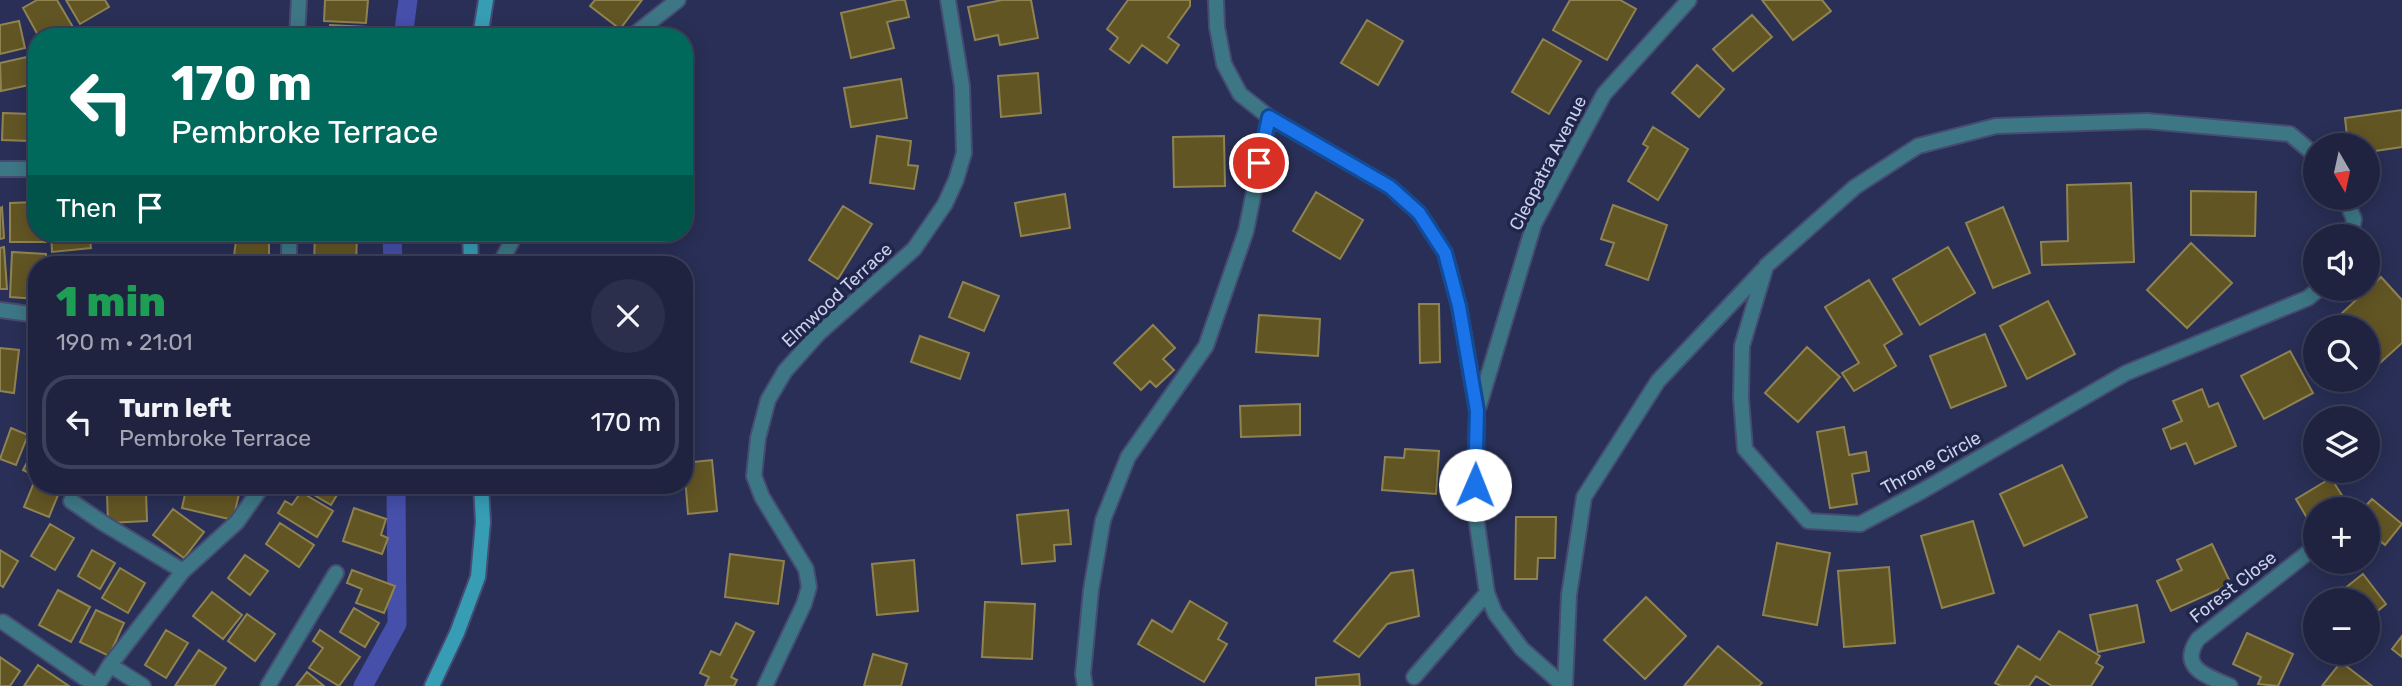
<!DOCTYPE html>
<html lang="en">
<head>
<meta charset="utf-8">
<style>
  body { margin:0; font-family:Rubik,sans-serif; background:#2c2f4b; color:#f1f3f6; height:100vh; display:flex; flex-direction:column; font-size:26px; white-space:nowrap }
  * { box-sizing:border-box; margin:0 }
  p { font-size:23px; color:#a1a4b1 }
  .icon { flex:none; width:38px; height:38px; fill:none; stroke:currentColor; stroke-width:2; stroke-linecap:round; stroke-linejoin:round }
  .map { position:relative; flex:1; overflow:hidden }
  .panel { position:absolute; left:28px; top:256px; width:665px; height:238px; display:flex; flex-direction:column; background:#1f2340; border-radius:28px; box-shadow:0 4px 18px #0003,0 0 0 2px #3c4059 }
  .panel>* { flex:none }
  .top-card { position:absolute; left:28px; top:28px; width:665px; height:214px; border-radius:28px; box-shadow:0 4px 18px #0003,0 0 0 2px #3c4059; background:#00695c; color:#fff; overflow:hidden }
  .needle { width:46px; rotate:171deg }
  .tools { position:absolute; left:2303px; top:133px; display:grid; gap:14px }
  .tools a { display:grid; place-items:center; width:77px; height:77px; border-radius:50%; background:#1f2340; box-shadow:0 4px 18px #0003,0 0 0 2px #3c4059; font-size:35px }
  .pin { position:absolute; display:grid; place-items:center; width:60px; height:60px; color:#fff; margin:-30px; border:4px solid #fff; border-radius:50%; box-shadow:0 2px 7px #0007 }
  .me { position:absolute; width:77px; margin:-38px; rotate:1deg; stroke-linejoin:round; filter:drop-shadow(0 0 5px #0008) }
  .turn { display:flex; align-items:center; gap:24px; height:147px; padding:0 28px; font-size:32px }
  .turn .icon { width:91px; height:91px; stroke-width:2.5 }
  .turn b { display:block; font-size:49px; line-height:60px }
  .then { display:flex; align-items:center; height:66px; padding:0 28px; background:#0003; gap:14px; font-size:26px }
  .round { display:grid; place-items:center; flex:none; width:74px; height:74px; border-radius:37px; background:#2c2f4b }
  .headline { display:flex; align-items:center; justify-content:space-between; height:119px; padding:0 28px }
  h1 { font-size:42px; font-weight:800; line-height:52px; color:#1e9e55 }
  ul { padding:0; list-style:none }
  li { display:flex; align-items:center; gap:21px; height:94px; margin:0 14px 10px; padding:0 14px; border:4px solid #3c4059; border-radius:28px }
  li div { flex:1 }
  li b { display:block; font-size:26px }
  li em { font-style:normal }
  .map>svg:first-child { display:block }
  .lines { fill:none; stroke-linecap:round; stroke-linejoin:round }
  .canal { stroke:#464faa; stroke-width:19 }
  .building { fill:#625524; stroke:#908352; stroke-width:2 }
  .street-casing { stroke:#464c71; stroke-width:18 }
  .secondary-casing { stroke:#464c71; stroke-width:18 }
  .street { stroke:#3d7785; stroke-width:14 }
  .secondary { stroke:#369db4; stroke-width:14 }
  .route-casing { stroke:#114b97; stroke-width:18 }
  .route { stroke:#1a73e8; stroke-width:12 }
  .labels { text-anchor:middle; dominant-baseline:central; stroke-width:7; stroke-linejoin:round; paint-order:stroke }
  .street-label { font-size:18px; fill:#cbd1ea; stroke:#20254b }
</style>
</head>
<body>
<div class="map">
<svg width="2402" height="686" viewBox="0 0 2402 686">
  <rect width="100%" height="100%" fill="#292f56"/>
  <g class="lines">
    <!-- canal -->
    <path class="canal" d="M403,37L408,0
      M392,233L393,264
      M363,686L397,624L396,485"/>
  </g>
  <!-- building -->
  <path class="building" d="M37,0H57L74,29L61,37H39L23,8Z
    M66,0H105L109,7L80,24Z
    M325,0H368L366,23L324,21Z
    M595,0H642L620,29L590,6Z
    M898,0H905L909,17L887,22L894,48L851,58L841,13Z
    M1002,0H1031L1038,38L1000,45L998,35L975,40L968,7Z
    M1128,0H1190V6L1168,37L1179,45L1167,63L1142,45L1129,63L1110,49L1118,38L1107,29Z
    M1570,0H1620L1636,9L1607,60L1553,30Z
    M1762,0H1822L1831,11L1793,40Z
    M1752,15L1772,37L1733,71L1713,49Z
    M1367,20L1403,41L1378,85L1341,63Z
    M19,21L25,48L0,54V25Z
    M330,25L367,27V37H329Z
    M1543,39L1581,61L1549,114L1512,92Z
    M27,57L34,84L1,91L0,63Z
    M1697,65L1724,89L1699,117L1672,93Z
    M1038,73L1041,113L1001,117L998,76Z
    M901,79L907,118L851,127L844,88Z
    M2402,110V147L2368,152V145H2348L2345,118Z
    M3,113L31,114L30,141L2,140Z
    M1653,127L1688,149L1658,200L1628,181L1648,147L1643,144Z
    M877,136L911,141L908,165L918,166L914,189L870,183Z
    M1224,136L1225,186L1174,187L1173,137Z
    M2131,183L2134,262L2042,265L2041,242L2068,241L2067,185Z
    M2191,191L2256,192L2255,236L2191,235Z
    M1316,192L1363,220L1340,259L1293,231Z
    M1065,194L1070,228L1021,236L1015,203Z
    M37,202V233H46V242H10V203Z
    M1613,205L1667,225L1648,280L1606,265L1614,243L1601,239Z
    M843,206L872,224L838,279L809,260Z
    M2,207L4,238L0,239V208Z
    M2003,207L2030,273L1993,288L1966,223Z
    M51,233H89L91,248L52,252Z
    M97,233H128V240L98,243Z
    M136,233H169L170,241L136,243Z
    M237,233H269V257L234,256Z
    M315,233L357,234L356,264H314Z
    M2191,243L2232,283L2187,328L2147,290Z
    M4,247L7,289H0V248Z
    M1948,247L1975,293L1920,325L1893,279Z
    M12,252L46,254V264H37V299L10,297Z
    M2381,277L2402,300V343L2369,373L2368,327H2327Z
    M1869,280L1902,334L1884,345L1896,366L1854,391L1842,373L1859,363L1825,307Z
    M963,282L999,296L984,331L949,317Z
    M2048,301L2075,354L2027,379L2000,326Z
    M1419,304H1439L1440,362L1420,363Z
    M1259,315L1320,319L1318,356L1256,352Z
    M1153,325L1175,348L1163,359L1174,370L1156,387L1150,381L1141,390L1114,363Z
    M1985,334L2006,386L1951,408L1930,356Z
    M920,336L969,353L960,379L911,362Z
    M1807,347L1840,377L1798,422L1765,393Z
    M0,348L19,350L14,393L0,391Z
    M2290,351L2313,393L2264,419L2241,376Z
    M2202,389L2209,407L2218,403L2236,446L2195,464L2186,443L2171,449L2163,429L2182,421L2173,401Z
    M1300,404V435L1241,437L1240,406Z
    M1844,427L1849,455L1866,452L1869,471L1852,474L1857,504L1830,508L1817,432Z
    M11,428L28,435L16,465L0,459Z
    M1405,449L1439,451L1436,494L1382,490L1385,457L1404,458Z
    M33,451L37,453V477L23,470Z
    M712,460L717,511L688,514L684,463Z
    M2062,465L2087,517L2024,546L2000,494Z
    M2331,478L2350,508L2315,509L2314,530L2296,499Z
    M35,480L37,485H46L60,490L49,517L24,507Z
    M187,485L239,494L233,520L182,508Z
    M311,485H343L331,505L307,491Z
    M146,491L147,521L108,523L107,493Z
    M301,492L333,511L317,537L278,513L285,501L292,505Z
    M2372,499L2402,524L2385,545L2368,531V509H2363Z
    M354,508L386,519L381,535L388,538L382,554L343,541Z
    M173,509L204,532L184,558L153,535Z
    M1068,510L1071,544L1054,545L1055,561L1022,564L1017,515Z
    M1516,517H1556L1555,558H1538L1537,579H1515Z
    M1973,521L1994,593L1942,608L1921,536Z
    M280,523L314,545L299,567L266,544Z
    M50,524L74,538L55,570L31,556Z
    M1777,543L1830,553L1817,625L1763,615Z
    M2212,544L2231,584L2171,611L2157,581L2182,570L2177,560Z
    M0,550L18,561L3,587L0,585Z
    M92,550L115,563L100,589L78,576Z
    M730,554L784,561L778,604L725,597Z
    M245,555L268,571L250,595L228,578Z
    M914,560L918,611L877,615L872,564Z
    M1889,567L1895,643L1844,647L1838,571Z
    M120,568L145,583L128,613L102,598Z
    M352,570L395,586L384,613L356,603L362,589L347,583Z
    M1413,570L1419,616L1387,624L1359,657L1334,641L1391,573Z
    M2363,574L2386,604L2368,619V600H2330Z
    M58,590L90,607L71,642L39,625Z
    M212,592L242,615L223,639L193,616Z
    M1646,597L1686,636L1645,679L1604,640Z
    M1190,601L1227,623L1218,639L1227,644L1204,682L1138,644L1152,620L1172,632Z
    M985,602L1035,604L1032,659L982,657Z
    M2137,605L2144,642L2098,652L2090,615Z
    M354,608L379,623L365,647L340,632Z
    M96,610L124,623L109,656L80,642Z
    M247,614L275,634L255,661L228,641Z
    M736,623L754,632L731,677L737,680L734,686H705L709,677L700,673L711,651L720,655Z
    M166,630L188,643L166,678L145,665Z
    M320,630L360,657L339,686L309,668L323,648L313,641Z
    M2059,631L2100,656L2096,663L2103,667L2091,686H2052L2036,676L2029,686H2001L1995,683L2018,646L2040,660Z
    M2247,633L2293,654L2278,686L2258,684L2261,677L2233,664Z
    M2402,636V657L2392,649Z
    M1718,646L1762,683L1759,686H1684Z
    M199,650L226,668L214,686H175Z
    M873,654L907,664L901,686H864Z
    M0,657L20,671L10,686H0Z
    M2341,662L2372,686H2322Z
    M38,665L69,686H24Z
    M307,672L324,686H296Z
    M1359,674L1360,686H1316V678Z"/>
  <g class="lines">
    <defs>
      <path id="street" d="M1216,0L1217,27L1224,64L1240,94L1269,117L1390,187L1419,213L1445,253L1459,306L1477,411L1475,510L1487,593L1495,613L1522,649L1564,686
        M297,37L299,0
        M631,37L678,0
        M2315,155L2290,134L2147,121L1996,126L1918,146L1855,187L1766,266L1742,346L1741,398L1745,449L1808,521L1860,524L1922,491L2126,373L2308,298L2319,289
        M0,169H37
        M2345,198L2354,219L2351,236
        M289,233V264
        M500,264L516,233
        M0,310L37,315
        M1479,406L1534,224L1604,94L1689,0
        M71,501L103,523L183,571
        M3,622L96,686
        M110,665L143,686
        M1414,677L1487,593
        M97,686L110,665L183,571L237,522L263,485
        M268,686L336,573
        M765,686L804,604L809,587L806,569L762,497L754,476L758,438L768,400L785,371L819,333L914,249L945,204L956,180L964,153L962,86L948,0
        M1085,686L1083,674L1091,590L1103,520L1128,457L1206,346L1246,231L1269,117
        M1565,686L1569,595L1584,497L1658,381L1763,270
        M2230,686C2207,676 2178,668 2198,639L2315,547"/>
      <path id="secondary" d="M480,37L486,0
        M470,233L471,264
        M432,686L457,633L478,577L483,522L481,485"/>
    </defs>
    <!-- street casing -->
    <use href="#street" class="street-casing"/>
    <!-- secondary casing -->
    <use href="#secondary" class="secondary-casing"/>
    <!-- street -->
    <use href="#street" class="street"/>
    <!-- secondary -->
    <use href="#secondary" class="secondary"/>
  </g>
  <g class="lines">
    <defs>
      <path id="route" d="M1259,163L1269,117L1390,187L1419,213L1445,253L1459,306L1477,411L1475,485"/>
    </defs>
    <!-- route casing -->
    <use href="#route" class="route-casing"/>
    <!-- route -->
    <use href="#route" class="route"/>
  </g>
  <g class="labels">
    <!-- street labels -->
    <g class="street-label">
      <text transform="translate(1548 163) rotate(-63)">Cleopatra Avenue</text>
      <text transform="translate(837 295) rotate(-43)">Elmwood Terrace</text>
      <text transform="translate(1931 463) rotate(-29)">Throne Circle</text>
      <text transform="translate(2233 587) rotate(-38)">Forest Close</text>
    </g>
  </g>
</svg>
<div class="tools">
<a><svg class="needle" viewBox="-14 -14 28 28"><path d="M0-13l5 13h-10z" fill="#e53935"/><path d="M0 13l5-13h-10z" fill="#a1a4b1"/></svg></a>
<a><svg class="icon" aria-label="sound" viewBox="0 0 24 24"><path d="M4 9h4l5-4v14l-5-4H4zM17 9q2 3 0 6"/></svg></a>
<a><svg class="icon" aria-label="search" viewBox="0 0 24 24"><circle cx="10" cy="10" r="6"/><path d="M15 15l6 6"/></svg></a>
<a><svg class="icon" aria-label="layers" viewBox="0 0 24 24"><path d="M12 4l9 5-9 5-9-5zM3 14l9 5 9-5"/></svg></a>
<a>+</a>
<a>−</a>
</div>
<div class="pin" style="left:1259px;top:163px;background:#d93025"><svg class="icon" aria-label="arrive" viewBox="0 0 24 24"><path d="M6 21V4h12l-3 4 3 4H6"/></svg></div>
<svg class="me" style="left:1475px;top:485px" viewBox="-20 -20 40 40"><circle r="19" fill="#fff"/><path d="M0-13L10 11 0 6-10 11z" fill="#1a73e8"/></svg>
<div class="top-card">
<div class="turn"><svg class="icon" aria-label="left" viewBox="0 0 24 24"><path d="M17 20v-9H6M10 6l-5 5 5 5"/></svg><div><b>170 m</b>Pembroke Terrace</div></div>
<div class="then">Then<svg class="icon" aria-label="arrive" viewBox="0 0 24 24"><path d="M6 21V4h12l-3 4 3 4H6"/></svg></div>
</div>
<section class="panel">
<div class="headline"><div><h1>1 min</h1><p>190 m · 21:01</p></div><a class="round"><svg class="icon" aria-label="close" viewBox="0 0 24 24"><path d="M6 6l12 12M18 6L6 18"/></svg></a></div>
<ul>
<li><svg class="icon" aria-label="left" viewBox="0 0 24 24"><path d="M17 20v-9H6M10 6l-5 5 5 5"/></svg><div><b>Turn left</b><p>Pembroke Terrace</p></div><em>170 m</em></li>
</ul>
</section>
</div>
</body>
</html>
